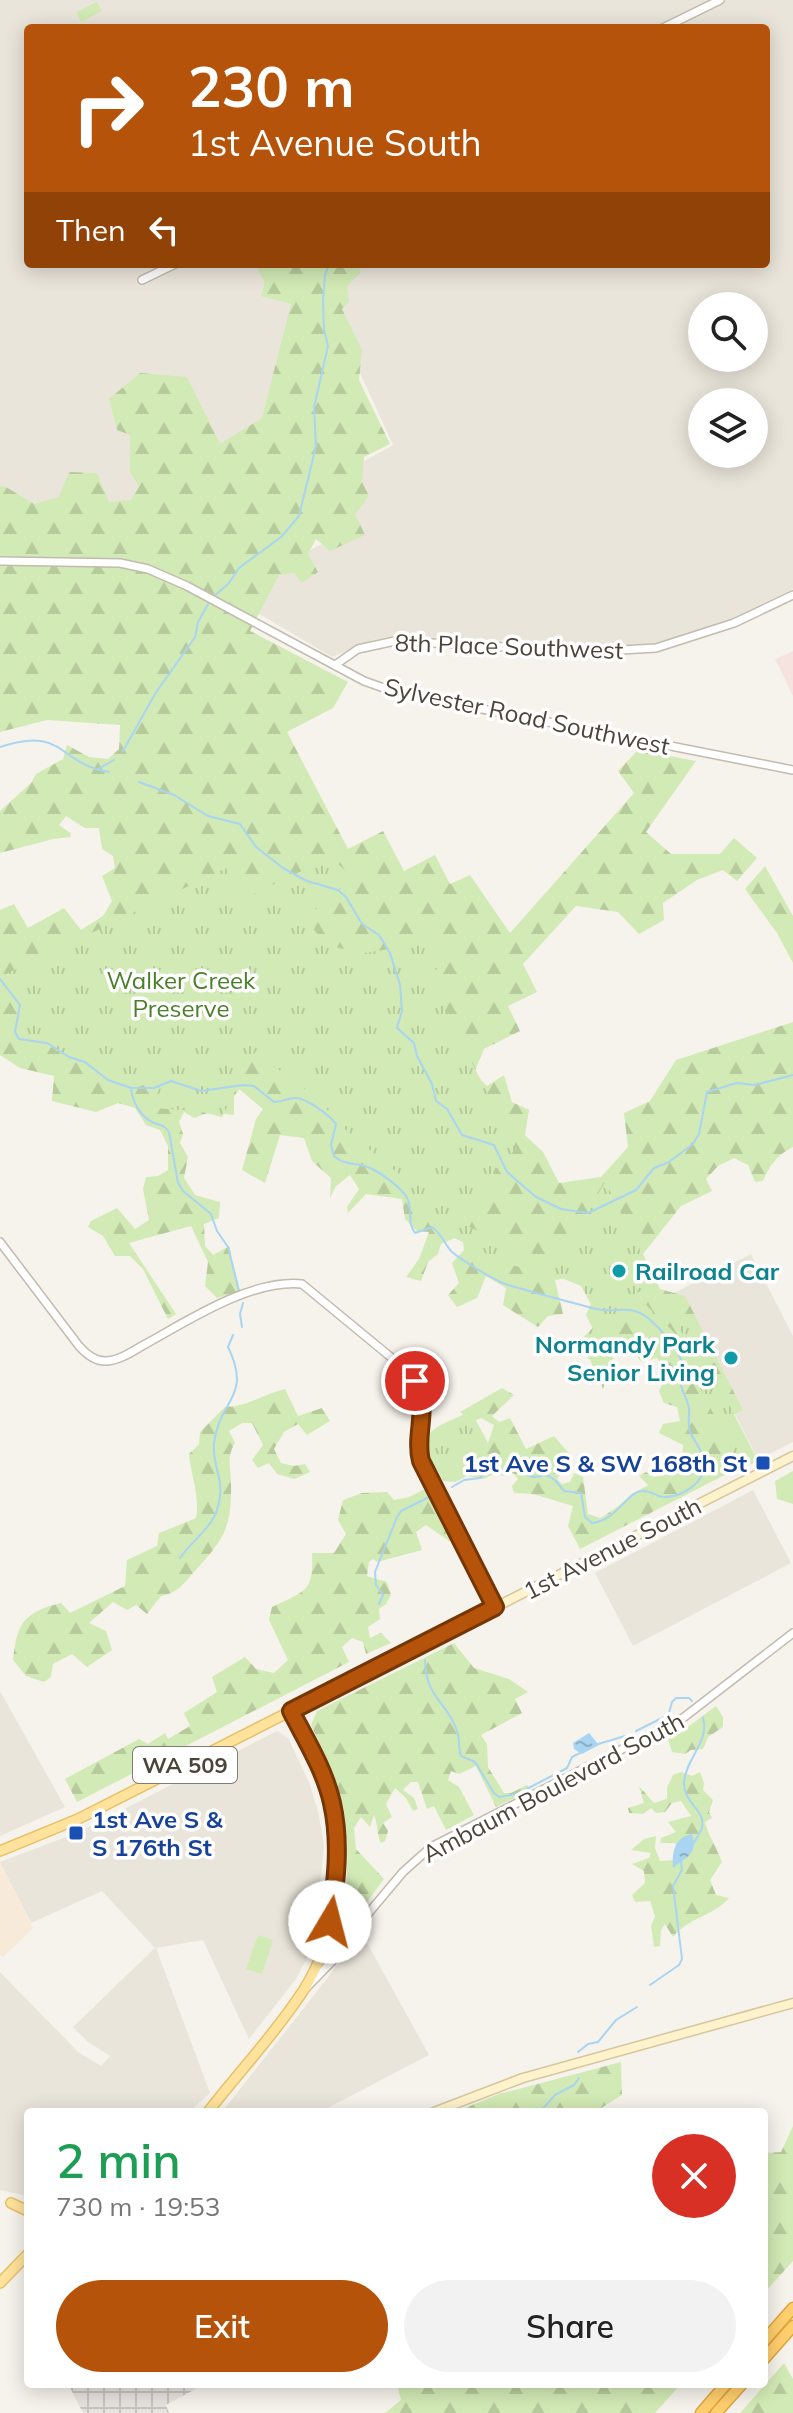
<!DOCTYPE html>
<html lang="en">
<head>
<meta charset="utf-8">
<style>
  body { margin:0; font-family:Mulish,sans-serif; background:#f2f2f2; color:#222; height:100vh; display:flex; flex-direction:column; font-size:30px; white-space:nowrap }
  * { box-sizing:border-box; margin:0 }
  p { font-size:26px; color:#767676 }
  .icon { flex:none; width:44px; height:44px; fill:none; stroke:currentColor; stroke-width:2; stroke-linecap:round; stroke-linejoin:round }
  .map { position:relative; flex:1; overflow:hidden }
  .panel { position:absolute; left:24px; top:2108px; width:744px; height:280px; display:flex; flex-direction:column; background:#fff; border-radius:8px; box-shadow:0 4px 20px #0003 }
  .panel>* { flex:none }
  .top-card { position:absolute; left:24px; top:24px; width:746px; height:244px; border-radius:8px; box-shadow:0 4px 20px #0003; background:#b45309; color:#fff; overflow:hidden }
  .tools { position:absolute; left:688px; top:292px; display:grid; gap:16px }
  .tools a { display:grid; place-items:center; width:80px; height:80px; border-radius:50%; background:#fff; box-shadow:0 4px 20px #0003; font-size:40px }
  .pin { position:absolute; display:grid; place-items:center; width:68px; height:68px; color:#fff; margin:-34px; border:4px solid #fff; border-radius:50%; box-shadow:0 2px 8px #0007 }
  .me { position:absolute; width:88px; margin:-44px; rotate:8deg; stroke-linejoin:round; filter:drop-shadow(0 0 6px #0008) }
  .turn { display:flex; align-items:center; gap:28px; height:168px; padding:0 32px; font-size:36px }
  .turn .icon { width:104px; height:104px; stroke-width:2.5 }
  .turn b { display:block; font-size:56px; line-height:68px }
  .then { display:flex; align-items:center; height:76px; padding:0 32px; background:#0003; gap:16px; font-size:30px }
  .round { display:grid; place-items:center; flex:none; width:84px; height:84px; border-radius:42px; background:#f2f2f2 }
  .headline { display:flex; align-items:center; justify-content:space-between; height:136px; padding:0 32px }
  h1 { font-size:48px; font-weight:600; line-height:60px; color:#1e9e55 }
  .action { display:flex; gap:16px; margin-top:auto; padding:16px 32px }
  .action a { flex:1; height:92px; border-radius:48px; background:#b45309; color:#fff; font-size:32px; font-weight:600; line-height:92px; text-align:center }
  .action a+a { background:#f2f2f2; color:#222 }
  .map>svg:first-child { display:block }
  .residential { fill:#eae5da; fill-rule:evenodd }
  .commercial { fill:#f7ead8 }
  .industrial { fill:url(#industrial-grid) }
  .medical { fill:#f6e3e0 }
  .grass { fill:#d2eab5 }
  .forest { fill:url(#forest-firs) }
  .park { fill:url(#park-tufts) }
  .water { fill:url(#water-ripples) }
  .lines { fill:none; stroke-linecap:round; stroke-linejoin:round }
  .stream { stroke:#a9d4f2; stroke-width:2 }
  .tertiary-casing { stroke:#c2bbae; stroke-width:10 }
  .secondary-casing { stroke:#d6c79b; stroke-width:11 }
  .primary-casing { stroke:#e6c16a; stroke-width:12 }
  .motorway-casing { stroke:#e0a43c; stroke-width:13 }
  .tertiary { stroke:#fff; stroke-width:7 }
  .secondary { stroke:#fff3cd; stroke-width:8 }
  .primary { stroke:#ffe39c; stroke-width:9 }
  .motorway { stroke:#ffcf6e; stroke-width:10 }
  .route-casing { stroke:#753606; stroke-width:20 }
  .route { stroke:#b45309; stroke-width:14 }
  .culture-dot { fill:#0f9aa8; stroke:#fff; stroke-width:3 }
  .transit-dot { fill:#1a4fb4; stroke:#fff; stroke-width:3 }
  .labels { text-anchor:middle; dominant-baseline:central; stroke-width:7; stroke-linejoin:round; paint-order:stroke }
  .shield { fill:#fff; stroke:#817c74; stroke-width:2 }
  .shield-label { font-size:22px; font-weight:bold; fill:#4b4439 }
  .street-label { font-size:24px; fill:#4b4439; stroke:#fff }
  .park-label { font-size:24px; fill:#4a7f2a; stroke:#fff }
  .culture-label { font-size:24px; font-weight:bold; fill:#0d838f; stroke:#fff; text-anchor:start }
  .transit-label { font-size:24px; font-weight:bold; fill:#164399; stroke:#fff; text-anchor:end }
</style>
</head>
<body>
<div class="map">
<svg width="793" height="2413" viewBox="0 0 793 2413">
  <defs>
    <pattern id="industrial-grid" width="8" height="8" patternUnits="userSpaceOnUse" patternTransform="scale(2)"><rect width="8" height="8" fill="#e6e2dd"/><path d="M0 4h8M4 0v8" fill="none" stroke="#c7c3be"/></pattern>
    <pattern id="forest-firs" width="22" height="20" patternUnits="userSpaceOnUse" patternTransform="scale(2)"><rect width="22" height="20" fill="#d2eab5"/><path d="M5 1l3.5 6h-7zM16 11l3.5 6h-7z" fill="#b6ca9c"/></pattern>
    <pattern id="park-tufts" width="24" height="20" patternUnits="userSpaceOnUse" patternTransform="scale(2)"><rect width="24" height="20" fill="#d2eab5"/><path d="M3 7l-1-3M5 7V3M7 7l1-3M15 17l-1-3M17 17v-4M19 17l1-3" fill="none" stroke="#b6ca9c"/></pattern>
    <pattern id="water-ripples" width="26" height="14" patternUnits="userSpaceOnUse" patternTransform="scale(2)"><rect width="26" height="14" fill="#a9d4f2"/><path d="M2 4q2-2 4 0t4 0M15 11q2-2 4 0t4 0" fill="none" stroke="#8caec5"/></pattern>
  </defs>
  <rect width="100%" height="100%" fill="#f6f3ec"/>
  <!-- residential -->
  <path class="residential" d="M0,0H793V589L718,625L663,644L642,647L393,636L373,640L332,657L251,609L275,568L359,525L336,477L393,445L330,307L345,264H766V28H28V264H290L302,299L208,587L0,508ZM702,306H754V358H702ZM702,402H754V454H702Z
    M751,1254L793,1336V1442L758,1460L674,1293Z
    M753,1490L791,1563L633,1646L595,1573Z
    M0,1691L65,1807L0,1836Z
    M277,1731L288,1738L309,1782L318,1811L324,1845L315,1935L310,1952L296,1979L249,2039L203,1940L156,1948L210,2093L189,2112H28V2196L0,2190V1972L78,2052L101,2066L110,2056L88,2042L73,2027L155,1948L102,1891L31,1923L0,1862L79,1832Z
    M362,1934L429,2055L320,2112H222Z"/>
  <!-- commercial -->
  <path class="commercial" d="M0,1862L33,1928L3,1957L0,1955Z"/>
  <!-- industrial -->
  <path class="industrial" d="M68,2384H205L166,2405L169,2413H83Z"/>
  <!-- medical -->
  <path class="medical" d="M793,651V696L775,659Z"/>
  <!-- grass -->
  <path class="grass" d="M97,2L102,11L81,22L76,12Z
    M258,1935L273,1940L262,1974L246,1969Z"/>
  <!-- forest -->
  <path class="forest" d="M255,264H357L361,272L347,286L349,302L342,309L362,350L359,380L390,444L364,457L362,482L369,496L355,514L365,535L330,551L316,539L308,554L318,572L302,583L294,573L279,575L250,631L348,682L333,708L287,732L348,849L383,831L404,871L435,855L450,884L470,875L510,933L634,793L618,771L638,750L696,761L646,832L671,854H720L734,838L757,858L737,881L723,870L697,880L663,903L664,920L639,934L618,912L576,906L523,964L537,992L508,1006L520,1031L484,1049L474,1073L487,1086L504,1075L512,1102L529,1110L525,1135L543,1152L559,1183L601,1177L628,1147L624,1113L650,1101L676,1060L793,1022V1147C777,1155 769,1166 763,1181L755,1182L748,1165L734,1158L718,1166L706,1179L712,1191L681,1206L643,1254L660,1289L685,1296L743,1410L733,1415L756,1459L580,1549L568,1526L573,1506L533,1494L514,1493L512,1486L518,1479L513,1473L504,1476L495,1474L483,1479L467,1476L455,1482L443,1481L436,1468L488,1443L494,1425L481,1418L472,1422L460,1412L502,1388L514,1395L492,1416L499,1422L510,1418L526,1449L554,1436L572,1457L557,1479L562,1484L570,1482L574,1473L583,1477L588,1514L600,1518C618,1509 629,1494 648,1485L639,1476L646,1472L654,1477L664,1475L682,1464L683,1445L659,1433L663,1424L680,1421L677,1407L664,1403L659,1391L667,1374L657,1358L641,1362L633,1350L614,1354L603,1389L590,1360L576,1346L594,1331L586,1315L594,1297L577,1276L555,1280L563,1314L548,1316L538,1327L503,1305L506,1288L486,1276L477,1298L457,1307L448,1295L459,1283L452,1263L464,1250L462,1235L441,1244L438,1254L428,1262L421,1281L406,1277L419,1259L429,1232L417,1231L405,1219L402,1199L366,1194L348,1213L347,1207L359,1189L350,1175L336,1186L330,1198L331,1178L312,1161L304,1138L280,1135L265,1183L242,1170L256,1119L263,1109L239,1089L234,1097V1115L210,1112L194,1118L184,1112L179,1122L183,1134L180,1143L188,1157L184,1178L195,1195L220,1202L219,1218L204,1224L205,1246L213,1255L229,1246L240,1291L217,1298L205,1286L208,1262L191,1226L129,1243L176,1314L168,1319L143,1269L130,1256H115L103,1236L88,1227L91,1221L117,1208L135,1229L149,1220L143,1189L146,1177L158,1176L168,1170V1146L160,1130L146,1125L135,1108L118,1103L96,1112L52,1101L54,1076L20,1068L0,1055V910L14,904L28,928L64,908L81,930L103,916L112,901L102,876L115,868L113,856L102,849L99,828H85L66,816L59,825L70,833L71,837L53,839L0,853V811L31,783L36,774L63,759L67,745L89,757L108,759L119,749L120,725L47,720L0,732V486L6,487L34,504L59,497L69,472L97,473L109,502L131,500L139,486L130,472V435L117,430L109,399L140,373L187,377L220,444L262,418L291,304L261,296L265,283Z
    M765,866L793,916V963L777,933L745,889Z
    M285,1389L298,1416L322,1408L330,1421L307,1435L298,1424L284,1432L274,1449L281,1463L294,1466L305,1464L310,1472L294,1479L277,1474L269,1463L258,1468L252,1460L263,1445L252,1423H242L229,1431L235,1443C226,1458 231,1467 231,1484C232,1529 223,1540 194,1572C183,1584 178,1593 161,1596L147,1614L136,1605L127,1610L113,1602L89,1623L106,1631L112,1650L87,1667L72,1654L53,1664L51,1677L44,1682L26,1676L13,1660C17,1623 24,1612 61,1603L70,1613L125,1586L127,1560L157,1546L159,1533L196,1518C200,1497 191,1476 189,1454L199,1444L200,1432L225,1407C246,1407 264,1394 285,1389Z
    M793,1471V1504L777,1499L775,1481Z
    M427,1488L454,1538L449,1541L426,1525L416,1532L422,1550L377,1562L373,1559L369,1562L367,1576L387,1582L391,1595L386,1604L379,1609L380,1619L368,1627L370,1638L381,1633L391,1643L366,1654L363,1642L352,1638L342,1647L349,1662L77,1802L65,1779L139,1739L148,1744L165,1733L168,1739L190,1726L184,1713L217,1692L212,1677L245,1657L256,1669L274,1673L288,1660L269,1620L272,1607C304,1591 314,1593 312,1553H334L346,1534L338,1520L343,1500L362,1493L387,1492L394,1500L409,1497Z
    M454,1643L474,1668L509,1679L528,1692L515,1699L522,1713L481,1735L487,1744L488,1767L504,1793H511L527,1785L531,1790L496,1807L476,1766L459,1774L451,1771L448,1780L459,1787L474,1815L446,1830L434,1806L427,1809L418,1782H411L403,1790L414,1798L418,1809L413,1811L406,1798L395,1788L386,1804L392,1817L383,1823L388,1831L385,1841L381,1843C377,1837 378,1824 374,1815L370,1827L361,1817L354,1828L356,1849L384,1879L364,1906H345C347,1873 350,1840 343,1806C337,1778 323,1752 311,1725L317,1711Z
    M716,1706L723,1717V1727L708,1737L703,1749L691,1750L685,1754L672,1752L668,1739L677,1735Z
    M681,1772L692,1776L700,1772L704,1783L703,1790L713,1800L709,1812L712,1818L705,1822C709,1837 717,1848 722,1862L710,1880L716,1895L729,1898C714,1916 687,1918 673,1937L665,1924L661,1930L660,1946L654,1947L651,1926L655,1916L650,1901L635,1902L632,1895L645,1883L644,1871L632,1864L649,1858L651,1853L631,1850L644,1839L656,1836L655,1848L660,1861L676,1860L686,1847L674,1843H660L661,1838L676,1832L668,1822L691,1816L681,1801L672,1803L665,1812L656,1813L651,1808L643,1814L629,1813L628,1808L644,1803L639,1786L654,1803L667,1799V1788L673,1775Z
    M621,2062L622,2095L595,2112H455L499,2094Z
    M793,2126V2261L764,2293V2153L781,2152Z
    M784,2363L793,2379V2413H740Z
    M397,2384H681L655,2413H385L401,2400Z"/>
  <!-- park -->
  <path class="park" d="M331,857L353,878L304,919L327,944L359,954L436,941L448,963L432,972L445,1010L516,1149L495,1170L468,1226L515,1250L560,1259L605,1182L657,1283L635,1294L690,1348L664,1298L672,1293L758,1461L742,1468L682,1354L640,1312L607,1332L583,1355L572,1348L600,1321L581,1286L552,1274L507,1264L436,1229L399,1174L340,1125L318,1099L255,1052L222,1117L198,1111L153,1108L159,1089L163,1088L148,1084L134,1088L123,1082L118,1084L100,1078L86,1062L62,1055L41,1039L23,1043L12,1039L11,1033L21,1003L0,982V977L226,868L243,899Z
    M471,1411L488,1443L434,1471C412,1428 438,1428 471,1411Z"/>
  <!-- water -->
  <path class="water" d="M589,1733L599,1745L582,1754L574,1749L573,1743Z
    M692,1834C698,1854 688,1856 673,1868C672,1852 674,1838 692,1834Z"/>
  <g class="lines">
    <!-- stream -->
    <path class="stream" d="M0,747C64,725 58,764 109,772
      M123,751L155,694L195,637L198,622L211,599L229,583L239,568L281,537L299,516L316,446L314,407L328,346L324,330L323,300L325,275L329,264
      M98,769L114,760
      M139,782L174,795L208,816L240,824L256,847L283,868L307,881L338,890L346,897L362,924L379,935L390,953L400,985L402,1011L397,1028L414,1043L417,1056L432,1084L436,1101L447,1109L462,1135L494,1145L507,1172L536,1197L561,1209L588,1213L636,1190L654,1168L669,1162L693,1144L699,1134L707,1092L737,1083L755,1085L793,1075
      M0,979L20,1005L15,1032L19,1039L47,1043L69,1057L85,1062L108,1080L131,1088H154L171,1081L201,1091L243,1085L254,1086L274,1102C282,1102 288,1098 295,1098C307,1098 329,1115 336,1124L331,1145L334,1156C344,1166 358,1162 370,1168C381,1173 399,1186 406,1196C414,1208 406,1221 415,1233L432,1227C441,1233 444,1243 451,1251C461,1260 495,1281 508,1285C538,1294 567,1301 596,1309C617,1314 628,1303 648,1318C660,1328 677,1347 682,1362C684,1369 680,1372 680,1379C680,1389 687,1398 689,1408C690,1416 687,1424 690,1432C697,1447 711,1459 701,1477C694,1489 674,1500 659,1496C654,1494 648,1490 642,1491C626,1492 618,1520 592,1523L585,1517L581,1493L564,1491L555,1480L547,1475C543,1475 538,1477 534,1477C527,1476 522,1471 515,1470C502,1469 489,1468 480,1478L464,1480L452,1487
      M131,1088C132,1101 140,1116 152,1122C160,1126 164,1124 169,1132L178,1183L183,1191L211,1214L217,1231L228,1247L239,1291
      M242,1327L240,1314L243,1303
      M180,1558C190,1543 212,1527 217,1510C227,1482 212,1468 214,1444C218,1400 253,1398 228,1347L233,1335
      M379,1604L383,1595L376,1585L375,1572L397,1517L401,1511L429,1497
      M425,1660C426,1700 448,1702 457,1731C460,1739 458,1747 461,1756L475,1762L494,1793L499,1797L517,1794L567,1768L572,1757L580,1753
      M636,1731L666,1716L669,1713L672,1702L676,1698H689L692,1701
      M595,1745L625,1736
      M693,1844C696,1839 701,1833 702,1827C706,1810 683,1803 684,1782C686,1758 710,1741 703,1718
      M650,1985L679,1965L682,1959L673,1886L682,1870L681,1861
      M578,2052L588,2044L598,2042L616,2020L637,2007
      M540,2112L555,2095L574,2085L579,2078"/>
    <defs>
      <path id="tertiary" d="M663,28L720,0
        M142,280L175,264
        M0,561L120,563L148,569L187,586L364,681L395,692L793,770
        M335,665L358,649L395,641L558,650L604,651L656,648L734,623L793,595
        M0,1242L79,1346C86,1354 94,1361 105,1361C121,1361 137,1348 151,1341C192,1318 253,1279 302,1284L404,1368C438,1406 410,1422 421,1461L495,1607
        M330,1922L350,1926L361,1922L403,1872L431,1847L683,1718L793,1633
        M306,1988L340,1953L361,1922"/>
      <path id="secondary" d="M291,1711L793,1456
        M434,2112L523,2078L793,2003"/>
      <path id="primary" d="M0,1851L78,1819L291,1711C305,1740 323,1769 331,1800C347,1859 336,1940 303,1991C275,2034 239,2072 208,2112
        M11,2203L28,2211
        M0,2283L28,2254"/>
      <path id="motorway" d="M764,2341L793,2308
        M764,2359L793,2326
        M701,2413L726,2384
        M716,2413L742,2384"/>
    </defs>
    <!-- tertiary casing -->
    <use href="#tertiary" class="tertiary-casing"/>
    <!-- secondary casing -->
    <use href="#secondary" class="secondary-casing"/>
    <!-- primary casing -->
    <use href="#primary" class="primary-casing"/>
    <!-- motorway casing -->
    <use href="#motorway" class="motorway-casing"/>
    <!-- tertiary -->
    <use href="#tertiary" class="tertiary"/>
    <!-- secondary -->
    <use href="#secondary" class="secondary"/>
    <!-- primary -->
    <use href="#primary" class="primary"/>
    <!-- motorway -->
    <use href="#motorway" class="motorway"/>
  </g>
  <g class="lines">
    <defs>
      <path id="route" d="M330,1922C336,1882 341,1843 332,1803C325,1771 306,1740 291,1711L495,1607L421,1461C414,1434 430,1407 415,1381"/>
    </defs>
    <!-- route casing -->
    <use href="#route" class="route-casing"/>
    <!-- route -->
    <use href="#route" class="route"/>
  </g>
  <!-- markers -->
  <g class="culture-dot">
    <circle cx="619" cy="1271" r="8"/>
    <circle cx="731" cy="1358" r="8"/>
  </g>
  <g class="transit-dot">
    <rect x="755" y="1455" width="16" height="16" rx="4"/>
    <rect x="68" y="1825" width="16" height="16" rx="4"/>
  </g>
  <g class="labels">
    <!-- shield labels -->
    <rect class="shield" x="133" y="1747" width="104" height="36" rx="6"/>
    <g class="shield-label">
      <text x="185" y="1765">WA 509</text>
    </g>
    <!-- street labels -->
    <g class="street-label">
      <text transform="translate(509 646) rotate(2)">8th Place Southwest</text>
      <text transform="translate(527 716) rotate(12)">Sylvester Road Southwest</text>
      <text transform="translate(612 1548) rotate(-27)">1st Avenue South</text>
      <text transform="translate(553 1787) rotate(-28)">Ambaum Boulevard South</text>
    </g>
    <!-- park labels -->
    <g class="park-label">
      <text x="181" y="980">Walker Creek<tspan x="181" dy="28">Preserve</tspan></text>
    </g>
    <!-- culture labels -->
    <g class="culture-label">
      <text x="635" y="1271">Railroad Car</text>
      <text x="715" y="1344" text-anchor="end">Normandy Park<tspan x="715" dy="28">Senior Living</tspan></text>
    </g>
    <!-- transit labels -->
    <g class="transit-label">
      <text x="747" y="1463">1st Ave S &amp; SW 168th St</text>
      <text x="92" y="1819" text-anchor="start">1st Ave S &amp;<tspan x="92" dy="28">S 176th St</tspan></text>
    </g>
  </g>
</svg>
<div class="tools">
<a><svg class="icon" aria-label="search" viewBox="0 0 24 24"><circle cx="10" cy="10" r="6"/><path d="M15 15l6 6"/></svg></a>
<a><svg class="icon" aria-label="layers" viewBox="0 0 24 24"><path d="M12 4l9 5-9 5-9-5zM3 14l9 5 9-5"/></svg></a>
</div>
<div class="pin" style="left:415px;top:1381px;background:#d93025"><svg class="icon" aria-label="arrive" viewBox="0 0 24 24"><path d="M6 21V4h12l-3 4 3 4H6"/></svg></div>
<svg class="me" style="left:330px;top:1922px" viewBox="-20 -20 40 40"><circle r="19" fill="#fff"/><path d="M0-13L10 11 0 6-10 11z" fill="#b45309"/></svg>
<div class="top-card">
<div class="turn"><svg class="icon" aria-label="right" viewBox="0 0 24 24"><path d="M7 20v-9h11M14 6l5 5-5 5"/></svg><div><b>230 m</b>1st Avenue South</div></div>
<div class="then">Then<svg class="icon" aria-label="left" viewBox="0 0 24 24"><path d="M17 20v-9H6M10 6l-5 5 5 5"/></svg></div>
</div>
<section class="panel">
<div class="headline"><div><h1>2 min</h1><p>730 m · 19:53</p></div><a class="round" style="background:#d93025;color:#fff"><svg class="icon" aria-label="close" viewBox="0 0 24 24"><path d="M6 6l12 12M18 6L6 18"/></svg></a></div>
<div class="action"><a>Exit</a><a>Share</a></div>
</section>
</div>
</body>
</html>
